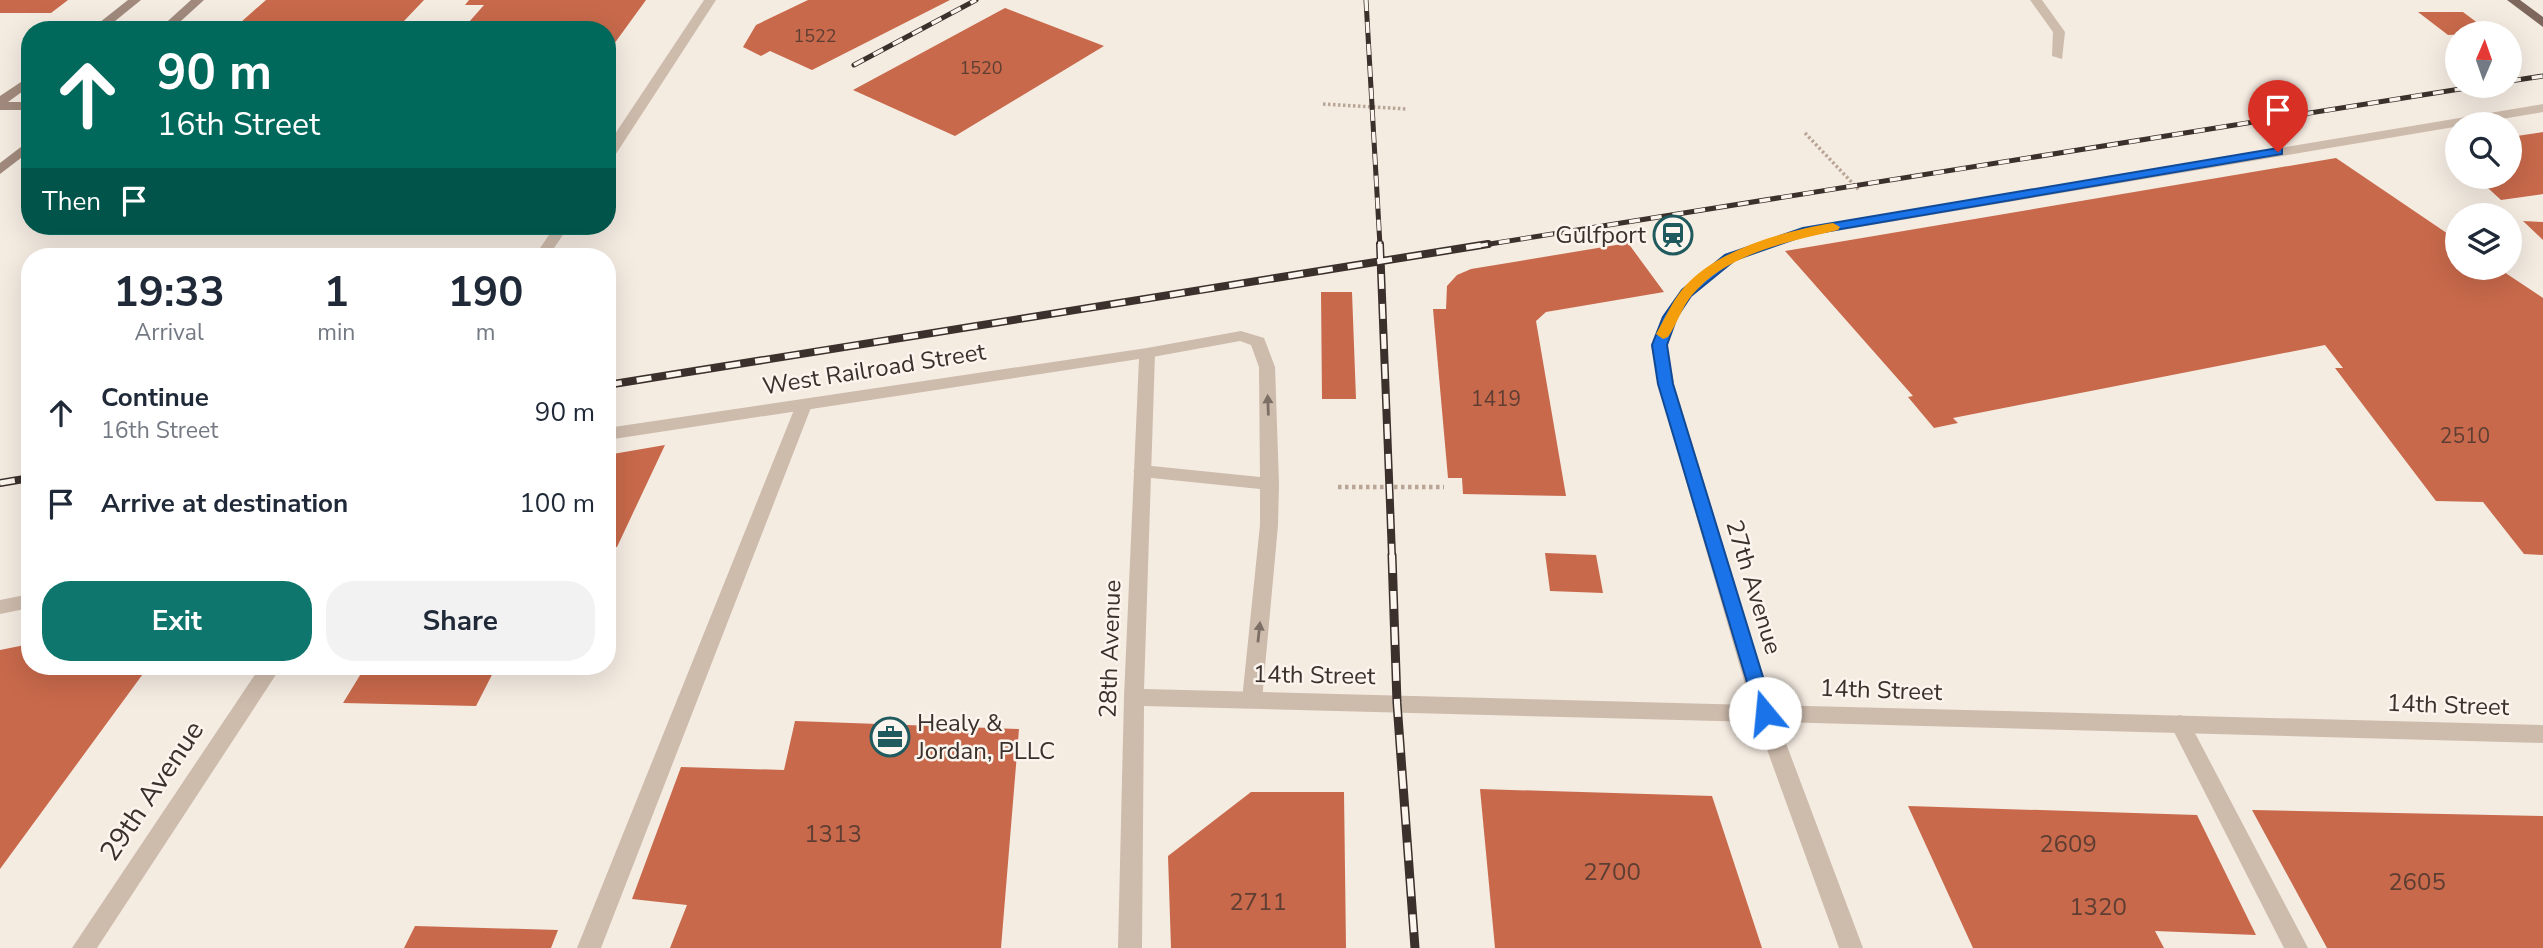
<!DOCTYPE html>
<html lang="en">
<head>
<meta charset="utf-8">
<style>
  body { margin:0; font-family:"Nunito Sans",sans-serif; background:#f2f2f3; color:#1f2937; height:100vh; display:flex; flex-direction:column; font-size:26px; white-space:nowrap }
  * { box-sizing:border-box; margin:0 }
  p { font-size:23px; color:#747a83 }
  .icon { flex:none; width:38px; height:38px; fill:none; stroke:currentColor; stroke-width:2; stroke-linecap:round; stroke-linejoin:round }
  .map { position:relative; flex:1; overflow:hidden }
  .panel { position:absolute; left:21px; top:248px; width:595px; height:427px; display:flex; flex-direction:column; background:#fff; border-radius:28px; box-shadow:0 7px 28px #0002 }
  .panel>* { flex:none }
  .banner { position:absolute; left:21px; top:21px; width:595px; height:214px; border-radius:28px; box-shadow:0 7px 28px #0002; background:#00695c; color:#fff; overflow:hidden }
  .needle { width:46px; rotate:2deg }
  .fabs { position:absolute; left:2445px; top:21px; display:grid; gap:14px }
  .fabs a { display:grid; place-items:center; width:77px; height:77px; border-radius:50%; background:#fff; box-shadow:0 7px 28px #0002; font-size:35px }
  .pin { position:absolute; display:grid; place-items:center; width:60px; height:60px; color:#fff; margin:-72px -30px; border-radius:50% 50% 50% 0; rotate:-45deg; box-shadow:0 0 7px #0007 }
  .pin .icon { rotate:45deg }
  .me { position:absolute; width:77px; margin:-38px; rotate:343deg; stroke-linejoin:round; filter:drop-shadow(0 0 5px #0008) }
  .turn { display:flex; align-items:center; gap:24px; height:147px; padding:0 21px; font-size:32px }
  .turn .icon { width:91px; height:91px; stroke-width:2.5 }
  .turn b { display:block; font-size:49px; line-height:60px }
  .then { display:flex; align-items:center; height:66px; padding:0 21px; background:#0003; gap:14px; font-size:26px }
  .eta { display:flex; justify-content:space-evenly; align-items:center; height:119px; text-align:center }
  .eta b { font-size:42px; font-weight:700; line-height:49px }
  .action { display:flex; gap:14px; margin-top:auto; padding:14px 21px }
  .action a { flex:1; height:80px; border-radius:28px; background:#0f766e; color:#fff; font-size:28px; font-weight:700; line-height:80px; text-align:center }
  .action a+a { background:#f2f2f3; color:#1f2937 }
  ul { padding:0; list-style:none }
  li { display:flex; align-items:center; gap:21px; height:91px; padding:0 21px }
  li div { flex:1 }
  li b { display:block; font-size:26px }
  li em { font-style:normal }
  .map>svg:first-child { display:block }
  .building { fill:#c8694b }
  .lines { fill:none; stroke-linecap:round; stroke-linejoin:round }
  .path-far1 { stroke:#b9a596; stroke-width:3.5; stroke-dasharray:2.5 2.5; stroke-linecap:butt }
  .path { stroke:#b9a596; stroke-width:4.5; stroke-dasharray:3.5 3.5; stroke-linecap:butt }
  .service { fill:#cdbbac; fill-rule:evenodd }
  .minor { fill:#cdbbac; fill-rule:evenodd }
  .secondary { fill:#a18a7d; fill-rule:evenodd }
  .primary { fill:#7d675c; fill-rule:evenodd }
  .rail-far2-casing { stroke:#3b302b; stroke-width:5 }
  .rail-far1-casing { stroke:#3b302b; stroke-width:8 }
  .rail-casing { stroke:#3b302b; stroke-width:9 }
  .rail-far2 { stroke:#fbf5ee; stroke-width:3.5; stroke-dasharray:11; stroke-linecap:butt }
  .rail-far1 { stroke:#fbf5ee; stroke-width:5; stroke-dasharray:15; stroke-linecap:butt }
  .rail { stroke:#fbf5ee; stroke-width:6; stroke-dasharray:18; stroke-linecap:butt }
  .oneway { fill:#7d6f65 }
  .route { fill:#1a73e8; stroke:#114b97; stroke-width:2 }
  .slow { fill:#f59e0b }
  .labels { text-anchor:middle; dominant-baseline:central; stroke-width:5; stroke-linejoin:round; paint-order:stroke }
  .far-number-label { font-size:18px; fill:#5e3e33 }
  .number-label { font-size:21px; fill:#5e3e33 }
  .poi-label { font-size:24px; fill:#3b302b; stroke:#fbf5ee; text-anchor:end }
  .street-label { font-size:24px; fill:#3b302b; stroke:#fbf5ee }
  .near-number-label { font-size:24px; fill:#5e3e33 }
  .near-street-label { font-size:28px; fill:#3b302b; stroke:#fbf5ee }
</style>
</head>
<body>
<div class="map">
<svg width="2543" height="948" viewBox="0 0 2543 948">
  <rect width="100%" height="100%" fill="#f4ebe1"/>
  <!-- building -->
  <path class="building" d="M0,0H68L51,13H0Z
    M266,0H424L404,21H420L412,30H232Z
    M469,0H646L614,44H607V30H462L484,5H465Z
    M808,0H950L812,70L770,51L761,56L743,47L756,25Z
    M1005,8L1104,46L955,136L853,90Z
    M2418,12H2463L2491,33L2448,35Z
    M2543,132V194L2501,200L2476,177H2510V137Z
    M2336,158L2457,240V268H2498L2543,298V555L2524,554L2483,502L2436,501L2335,368H2343L2325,345L1953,418L1958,423L1934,428L1908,397L1913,396L1785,251Z
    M2523,221L2543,222V240Z
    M1628,243L1664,292L1546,312L1536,321L1566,496L1463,494L1462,478H1448L1433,309H1446L1447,286L1457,275L1471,269Z
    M1321,292H1352L1356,399H1322Z
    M665,445L617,547H607V455Z
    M1545,553L1596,555L1603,593L1550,591Z
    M30,644V667H148L0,869V650Z
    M365,667H496L476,706L343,703Z
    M795,721L1019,729L1001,948H670L687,905L632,899L681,767L784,770Z
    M1480,789L1712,796L1762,948H1495Z
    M1251,792H1344L1346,948H1171L1168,856Z
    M1908,806L2197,815L2256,935L2155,931L2164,948H1973Z
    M2252,810L2543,816V948H2327Z
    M415,926L558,930L551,948H404Z"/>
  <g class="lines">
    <!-- path-far1 -->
    <path class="path-far1" d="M1323,104L1407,109
      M1805,133L1860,191"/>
    <!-- path -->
    <path class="path" d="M1338,487H1444"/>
    <!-- service -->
    <path class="service" d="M1241,331L1264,338L1275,367L1279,484L1278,525L1262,700L1259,706L1252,708L1245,706L1242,700L1260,525V489L1142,477L1133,471L1142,465L1260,477L1259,367L1251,345L1240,341L1147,358L1139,353L1147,348Z
      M804,399L812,405L601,948H577L796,405Z
      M2180,715L2187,718L2308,948H2284L2170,724L2173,718Z"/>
    <!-- minor -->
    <path class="minor" d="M704,0H716L614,157L607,161V146Z
      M2030,0H2042L2065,32L2062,59L2052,56L2053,32Z
      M2543,104V112L1806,236L1735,261L1691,296L1678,317L1667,345L1674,384L1772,705L2543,725V743L1778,722L1863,948H1839L1757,722L1144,706L1142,948H1118L1124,697L1139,359L607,440V428L1147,348L1155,353L1144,689L1751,705L1658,384L1651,345L1662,317L1681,290L1725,255L1803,228Z
      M555,226H569L548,257H534Z
      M30,594V608L0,614V600Z
      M260,667H281L97,948H72Z"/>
    <!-- secondary -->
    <path class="secondary" d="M128,0H141L104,30H90Z
      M191,0H204L171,30H158Z
      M30,76V86L8,102H30V110H0V96Z
      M30,140V151L0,174V163Z"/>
    <!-- primary -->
    <path class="primary" d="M2507,0H2520L2543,17V27Z"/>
    <defs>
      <path id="rail-far2" d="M1366,0L1380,246
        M854,65L976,0
        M2510,81L2543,76
        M1477,246L2479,86"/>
      <path id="rail-far1" d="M1380,244L1392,556
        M607,385L1488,244
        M0,483L30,478"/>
      <path id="rail" d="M1392,555L1397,703L1415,948"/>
    </defs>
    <!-- rail-far2 casing -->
    <use href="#rail-far2" class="rail-far2-casing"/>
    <!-- rail-far1 casing -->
    <use href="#rail-far1" class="rail-far1-casing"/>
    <!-- rail casing -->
    <use href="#rail" class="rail-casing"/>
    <!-- rail-far2 -->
    <use href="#rail-far2" class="rail-far2"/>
    <!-- rail-far1 -->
    <use href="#rail-far1" class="rail-far1"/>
    <!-- rail -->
    <use href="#rail" class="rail"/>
  </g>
  <!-- one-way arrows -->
  <defs><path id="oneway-solid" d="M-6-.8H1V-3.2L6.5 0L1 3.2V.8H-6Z" transform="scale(1.75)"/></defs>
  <g class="oneway">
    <use href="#oneway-solid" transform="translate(1268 405) rotate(-92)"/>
    <use href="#oneway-solid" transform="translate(1259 632) rotate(-84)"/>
  </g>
  <!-- route -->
  <path class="route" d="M2278,148L2282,149V154L1806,235L1735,260L1691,296L1677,317L1667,345L1673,384L1774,713L1771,719H1758L1658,384L1652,345L1663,317L1682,290L1725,255L1803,228Z"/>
  <!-- slow -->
  <path class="slow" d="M1833,223L1840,227L1838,230C1787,242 1728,253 1692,295C1682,307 1677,324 1668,337L1663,339L1656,334C1664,320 1671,304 1681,291C1713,250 1784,231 1833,223Z"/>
  <!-- icons -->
  <defs>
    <symbol id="station-ring" viewBox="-11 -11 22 22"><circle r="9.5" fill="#fbf5ee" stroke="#1f5a5e" stroke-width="1.5"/><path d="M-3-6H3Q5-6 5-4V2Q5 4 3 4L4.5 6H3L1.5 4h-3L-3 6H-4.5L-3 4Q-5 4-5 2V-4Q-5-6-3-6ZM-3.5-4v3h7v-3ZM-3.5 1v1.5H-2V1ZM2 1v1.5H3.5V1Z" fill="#1f5a5e"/></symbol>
    <symbol id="office-ring" viewBox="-11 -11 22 22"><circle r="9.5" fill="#fbf5ee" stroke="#1f5a5e" stroke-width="1.5"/><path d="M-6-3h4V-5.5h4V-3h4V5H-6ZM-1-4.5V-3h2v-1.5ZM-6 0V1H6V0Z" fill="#1f5a5e"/></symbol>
  </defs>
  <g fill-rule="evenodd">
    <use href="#station-ring" x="1651" y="213" width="44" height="44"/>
    <use href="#office-ring" x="868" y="715" width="44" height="44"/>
  </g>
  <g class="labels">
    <!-- far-number labels -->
    <g class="far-number-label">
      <text x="815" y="36">1522</text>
      <text x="981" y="68">1520</text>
    </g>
    <!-- number labels -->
    <g class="number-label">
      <text x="1496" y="399">1419</text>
      <text x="2465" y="436">2510</text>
    </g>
    <!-- poi labels -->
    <g class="poi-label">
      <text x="1646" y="235">Gulfport</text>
      <text x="917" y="723" text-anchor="start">Healy &amp;<tspan x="917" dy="28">Jordan, PLLC</tspan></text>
    </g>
    <!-- street labels -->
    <g class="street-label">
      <text transform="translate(874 369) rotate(-9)">West Railroad Street</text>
      <text transform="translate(1754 587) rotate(73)">27th Avenue</text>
      <text transform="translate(1110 649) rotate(-88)">28th Avenue</text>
      <text transform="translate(1314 675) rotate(1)">14th Street</text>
      <text transform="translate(1881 690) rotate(2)">14th Street</text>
      <text transform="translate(2448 705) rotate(2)">14th Street</text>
    </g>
    <!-- near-number labels -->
    <g class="near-number-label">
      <text x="833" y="834">1313</text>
      <text x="2068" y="844">2609</text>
      <text x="1612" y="872">2700</text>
      <text x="2417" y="882">2605</text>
      <text x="1258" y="902">2711</text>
      <text x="2098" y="907">1320</text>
    </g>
    <!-- near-street labels -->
    <g class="near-street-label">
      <text transform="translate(152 791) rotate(-56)">29th Avenue</text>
    </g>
  </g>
</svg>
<div class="fabs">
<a><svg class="needle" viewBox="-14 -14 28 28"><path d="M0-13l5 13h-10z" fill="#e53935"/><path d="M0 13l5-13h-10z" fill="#747a83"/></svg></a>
<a><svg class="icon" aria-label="search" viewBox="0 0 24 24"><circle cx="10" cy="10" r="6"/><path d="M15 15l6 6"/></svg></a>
<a><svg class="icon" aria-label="layers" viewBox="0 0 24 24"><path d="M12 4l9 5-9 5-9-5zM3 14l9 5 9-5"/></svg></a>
</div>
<div class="pin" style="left:2278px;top:152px;background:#d93025"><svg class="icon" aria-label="arrive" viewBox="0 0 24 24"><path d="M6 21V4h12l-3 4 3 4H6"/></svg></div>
<svg class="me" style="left:1765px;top:713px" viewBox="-20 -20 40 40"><circle r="19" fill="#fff"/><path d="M0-13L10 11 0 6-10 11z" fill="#1a73e8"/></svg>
<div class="banner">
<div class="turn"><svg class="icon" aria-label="ahead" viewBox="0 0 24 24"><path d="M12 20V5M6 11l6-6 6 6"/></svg><div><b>90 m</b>16th Street</div></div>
<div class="then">Then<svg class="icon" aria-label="arrive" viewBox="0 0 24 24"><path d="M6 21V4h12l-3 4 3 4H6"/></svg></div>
</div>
<section class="panel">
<div class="eta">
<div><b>19:33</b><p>Arrival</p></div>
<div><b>1</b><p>min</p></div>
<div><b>190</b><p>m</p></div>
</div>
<ul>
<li><svg class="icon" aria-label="ahead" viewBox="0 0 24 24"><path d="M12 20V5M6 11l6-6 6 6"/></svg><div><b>Continue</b><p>16th Street</p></div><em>90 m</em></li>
<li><svg class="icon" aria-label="arrive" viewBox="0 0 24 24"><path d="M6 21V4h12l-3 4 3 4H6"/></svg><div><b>Arrive at destination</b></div><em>100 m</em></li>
</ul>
<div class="action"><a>Exit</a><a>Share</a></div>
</section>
</div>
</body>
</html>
